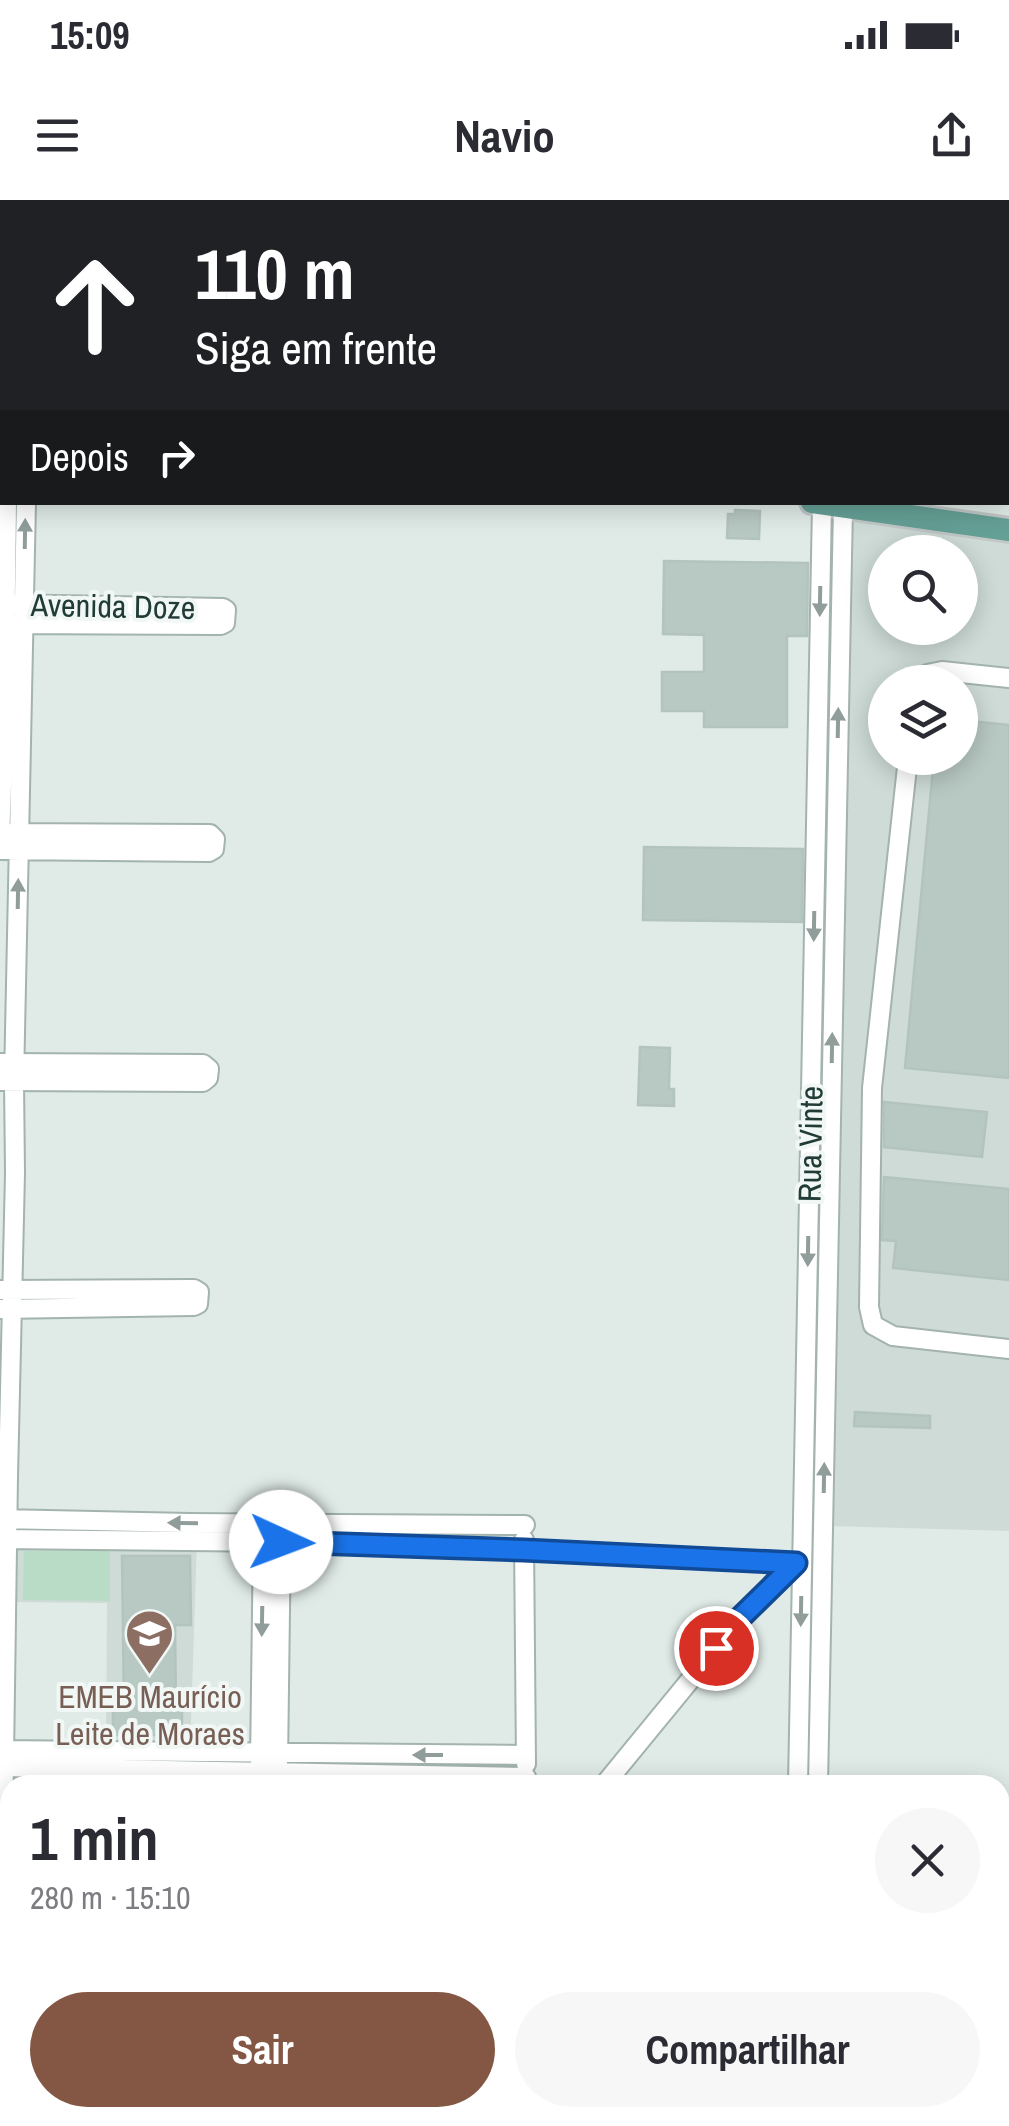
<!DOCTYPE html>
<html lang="pt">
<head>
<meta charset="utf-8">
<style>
  body { margin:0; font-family:"Archivo Narrow",sans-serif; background:#f7f7f7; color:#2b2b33; height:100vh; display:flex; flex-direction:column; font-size:38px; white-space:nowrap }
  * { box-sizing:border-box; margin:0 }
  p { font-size:32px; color:#7c7c81 }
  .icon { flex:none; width:55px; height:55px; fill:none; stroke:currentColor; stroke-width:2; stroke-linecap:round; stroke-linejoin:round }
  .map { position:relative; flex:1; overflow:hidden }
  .side { position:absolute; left:0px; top:1575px; width:1010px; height:352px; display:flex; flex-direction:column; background:#fff; border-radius:30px 30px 0 0; box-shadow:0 5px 25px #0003 }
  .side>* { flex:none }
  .banner { position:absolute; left:0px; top:0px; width:1010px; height:305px; box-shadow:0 5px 25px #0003; background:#202124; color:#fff; overflow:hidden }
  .fabs { position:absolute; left:868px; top:335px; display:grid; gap:20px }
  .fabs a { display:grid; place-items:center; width:110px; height:110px; border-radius:50%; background:#fff; box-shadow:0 5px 25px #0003; font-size:50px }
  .pin { position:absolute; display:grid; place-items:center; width:85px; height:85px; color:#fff; margin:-42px; border:5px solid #fff; border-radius:50%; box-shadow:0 2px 10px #0007 }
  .me { position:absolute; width:110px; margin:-55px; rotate:92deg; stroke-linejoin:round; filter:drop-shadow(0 0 8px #0008) }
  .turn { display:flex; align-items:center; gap:35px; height:210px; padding:0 30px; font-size:45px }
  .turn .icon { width:130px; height:130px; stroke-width:2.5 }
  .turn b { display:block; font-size:70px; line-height:85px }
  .then { display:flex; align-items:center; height:95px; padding:0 30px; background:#0003; gap:20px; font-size:38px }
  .round { display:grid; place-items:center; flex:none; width:105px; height:105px; border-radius:52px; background:#f7f7f7 }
  .head { display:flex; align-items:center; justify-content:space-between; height:170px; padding:0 30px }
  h1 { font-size:60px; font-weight:800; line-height:75px }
  .cta { display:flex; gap:20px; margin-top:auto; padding:20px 30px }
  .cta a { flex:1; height:115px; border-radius:60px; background:#845744; color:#fff; font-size:40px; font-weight:800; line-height:115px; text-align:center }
  .cta a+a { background:#f7f7f7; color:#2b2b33 }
  .status { display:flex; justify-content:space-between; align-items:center; height:70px; padding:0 50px; background:#fff; direction:ltr }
  .status svg { height:28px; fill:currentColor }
  header { display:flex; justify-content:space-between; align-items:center; height:130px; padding:0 30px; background:#fff; font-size:45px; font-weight:800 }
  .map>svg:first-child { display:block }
  .built { fill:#cedbd6; fill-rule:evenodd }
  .green { fill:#b9dcc6 }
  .building { fill:#b8c8c3; stroke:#b3c4bf; stroke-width:2.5 }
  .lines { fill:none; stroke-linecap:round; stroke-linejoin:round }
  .minor-casing { stroke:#a3b3ae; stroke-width:22 }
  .major-casing { stroke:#c1c8c7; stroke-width:28 }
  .highway-casing { stroke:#c1c8c7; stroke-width:32 }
  .minor { stroke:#fff; stroke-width:18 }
  .major { stroke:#65a096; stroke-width:22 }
  .highway { stroke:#2d6760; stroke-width:28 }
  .oneway { fill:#909d9a }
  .route-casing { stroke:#114b97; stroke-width:25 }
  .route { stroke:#1a73e8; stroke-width:18 }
  .labels { text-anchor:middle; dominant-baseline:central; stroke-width:8; stroke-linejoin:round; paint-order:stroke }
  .street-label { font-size:32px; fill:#213b36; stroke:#f0f7f5 }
  .education-label { font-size:32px; fill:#785e54; stroke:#f0f7f5 }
</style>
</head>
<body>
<div class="status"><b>15:09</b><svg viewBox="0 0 49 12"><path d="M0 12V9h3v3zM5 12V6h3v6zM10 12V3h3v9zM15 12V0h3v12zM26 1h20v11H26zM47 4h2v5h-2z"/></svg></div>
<header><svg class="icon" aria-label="menu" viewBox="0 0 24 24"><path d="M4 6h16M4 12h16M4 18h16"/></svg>Navio<svg class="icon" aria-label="share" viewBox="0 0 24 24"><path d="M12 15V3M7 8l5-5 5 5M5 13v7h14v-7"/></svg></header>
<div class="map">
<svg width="1009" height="1926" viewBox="0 0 1009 1926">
  <rect width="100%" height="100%" fill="#e0ebe7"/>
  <!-- built -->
  <path class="built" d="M847,311L1009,331V1331L830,1326ZM885,352H960V428H885ZM885,482H960V558H885Z
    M7,1338L197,1340L190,1552L106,1551L107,1403L7,1402Z"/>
  <!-- green -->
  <path class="green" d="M486,0H665V2H528Z
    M24,1351H110V1401L23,1400Z"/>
  <!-- building -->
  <path class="building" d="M735,310L760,311L759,339L727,338L728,314H735Z
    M664,361L808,363L807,436H787V527H704V511H662V472H704V435L663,434Z
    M960,520L1009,525V878L905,868L934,558H960Z
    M644,647L803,649L802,722L643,720Z
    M640,847L670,848L669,889H674V906L638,905Z
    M884,902L987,912L982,957L884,947Z
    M884,977L1009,989V1080L893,1068L896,1041L882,1040Z
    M855,1212L930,1216V1228L854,1226Z
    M122,1356H190L191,1425H175L176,1508H182V1535H113V1508H124Z"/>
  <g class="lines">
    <defs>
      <path id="minor" d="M839,2L840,0
        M857,2V0
        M0,404L223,408L226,410L225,423L221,425L0,424
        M922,482L927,474L942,471L1009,478
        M908,558L872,888L869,1107L873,1125L893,1136L1009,1149
        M0,633L210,634L215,639L214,649L209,652L0,650
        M0,638L4,534L7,302
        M0,863L203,864L209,869L208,878L203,882L0,881
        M0,1090L194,1089L199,1092L198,1104L194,1106L0,1109
        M0,1319L190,1323L525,1325
        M0,1339L281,1342L524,1350L802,1363
        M524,1340L526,1564
        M0,1550L525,1555
        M260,1563L263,1334
        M278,1565L281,1331
        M0,1567L526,1577
        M604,1585L741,1418L796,1363
        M798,1585L822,304
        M818,1585L843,307
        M0,1841L8,1277L15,973L14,881L26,302
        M540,1918V1926
        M256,1926V1918
        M271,1926L272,1918
        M524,1926V1918
        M676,1926V1918
        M793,1926V1918
        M811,1926V1918"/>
      <path id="major" d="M135,0L151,2
        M1008,142H1009
        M0,171L2,172
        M812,302L1009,330"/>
      <path id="highway" d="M0,51H2
        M0,97L2,98
        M1008,212L1009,213
        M1008,259H1009"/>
    </defs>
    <!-- minor casing -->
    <use href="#minor" class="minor-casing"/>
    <!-- major casing -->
    <use href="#major" class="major-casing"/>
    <!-- highway casing -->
    <use href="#highway" class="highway-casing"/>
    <!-- minor -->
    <use href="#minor" class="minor"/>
    <!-- major -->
    <use href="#major" class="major"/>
    <!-- highway -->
    <use href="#highway" class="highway"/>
  </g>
  <!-- one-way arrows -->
  <defs><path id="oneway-solid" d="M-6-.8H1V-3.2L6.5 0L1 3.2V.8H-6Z" transform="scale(2.5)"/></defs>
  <g class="oneway">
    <use href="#oneway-solid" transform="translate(25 334) rotate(-89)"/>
    <use href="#oneway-solid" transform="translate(820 401) rotate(91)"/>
    <use href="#oneway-solid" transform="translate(838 523) rotate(-89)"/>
    <use href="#oneway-solid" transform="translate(18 694) rotate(-89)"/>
    <use href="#oneway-solid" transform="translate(814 726) rotate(91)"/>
    <use href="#oneway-solid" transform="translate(832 848) rotate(-89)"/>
    <use href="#oneway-solid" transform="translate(808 1051) rotate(91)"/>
    <use href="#oneway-solid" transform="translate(824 1278) rotate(-89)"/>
    <use href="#oneway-solid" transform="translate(183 1323) rotate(-179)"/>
    <use href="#oneway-solid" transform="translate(801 1411) rotate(91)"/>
    <use href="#oneway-solid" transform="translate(262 1421) rotate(91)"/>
    <use href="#oneway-solid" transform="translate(428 1555) rotate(-180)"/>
  </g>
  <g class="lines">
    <defs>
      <path id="route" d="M281,1342L524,1350L796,1363L740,1418L716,1448"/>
    </defs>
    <!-- route casing -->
    <use href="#route" class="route-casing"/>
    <!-- route -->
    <use href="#route" class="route"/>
  </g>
  <!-- icons -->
  <defs>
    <symbol id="school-pin" viewBox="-11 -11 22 30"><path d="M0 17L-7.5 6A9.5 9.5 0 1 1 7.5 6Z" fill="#8d6e63" stroke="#f0f7f5"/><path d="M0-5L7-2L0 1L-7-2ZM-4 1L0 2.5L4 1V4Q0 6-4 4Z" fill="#fff"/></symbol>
  </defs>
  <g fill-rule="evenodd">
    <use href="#school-pin" x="122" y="1406" width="55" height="75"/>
  </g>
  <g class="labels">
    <!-- street labels -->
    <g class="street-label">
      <text transform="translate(113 406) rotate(1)">Avenida Doze</text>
      <text transform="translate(810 944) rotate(-89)">Rua Vinte</text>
    </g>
    <!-- education labels -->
    <g class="education-label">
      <text x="150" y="1496">EMEB Maurício<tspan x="150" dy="37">Leite de Moraes</tspan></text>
    </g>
  </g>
</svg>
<div class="fabs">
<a><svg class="icon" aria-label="search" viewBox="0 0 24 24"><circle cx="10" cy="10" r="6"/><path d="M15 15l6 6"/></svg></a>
<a><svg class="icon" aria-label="layers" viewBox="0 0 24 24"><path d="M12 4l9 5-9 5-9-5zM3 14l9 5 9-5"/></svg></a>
</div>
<div class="pin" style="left:716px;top:1448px;background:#d93025"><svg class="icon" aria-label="arrive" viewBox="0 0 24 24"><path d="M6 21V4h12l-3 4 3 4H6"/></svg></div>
<svg class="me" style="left:281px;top:1342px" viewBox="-20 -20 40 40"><circle r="19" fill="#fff"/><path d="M0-13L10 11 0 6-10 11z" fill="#1a73e8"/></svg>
<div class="banner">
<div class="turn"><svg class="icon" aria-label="ahead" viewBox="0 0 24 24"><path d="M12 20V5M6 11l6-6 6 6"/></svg><div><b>110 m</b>Siga em frente</div></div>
<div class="then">Depois<svg class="icon" aria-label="right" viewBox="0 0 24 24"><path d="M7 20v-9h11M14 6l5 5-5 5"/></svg></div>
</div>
<section class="side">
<div class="head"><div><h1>1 min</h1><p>280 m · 15:10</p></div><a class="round"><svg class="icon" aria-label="close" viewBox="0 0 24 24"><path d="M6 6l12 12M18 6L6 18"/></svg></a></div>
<div class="cta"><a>Sair</a><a>Compartilhar</a></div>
</section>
</div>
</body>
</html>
